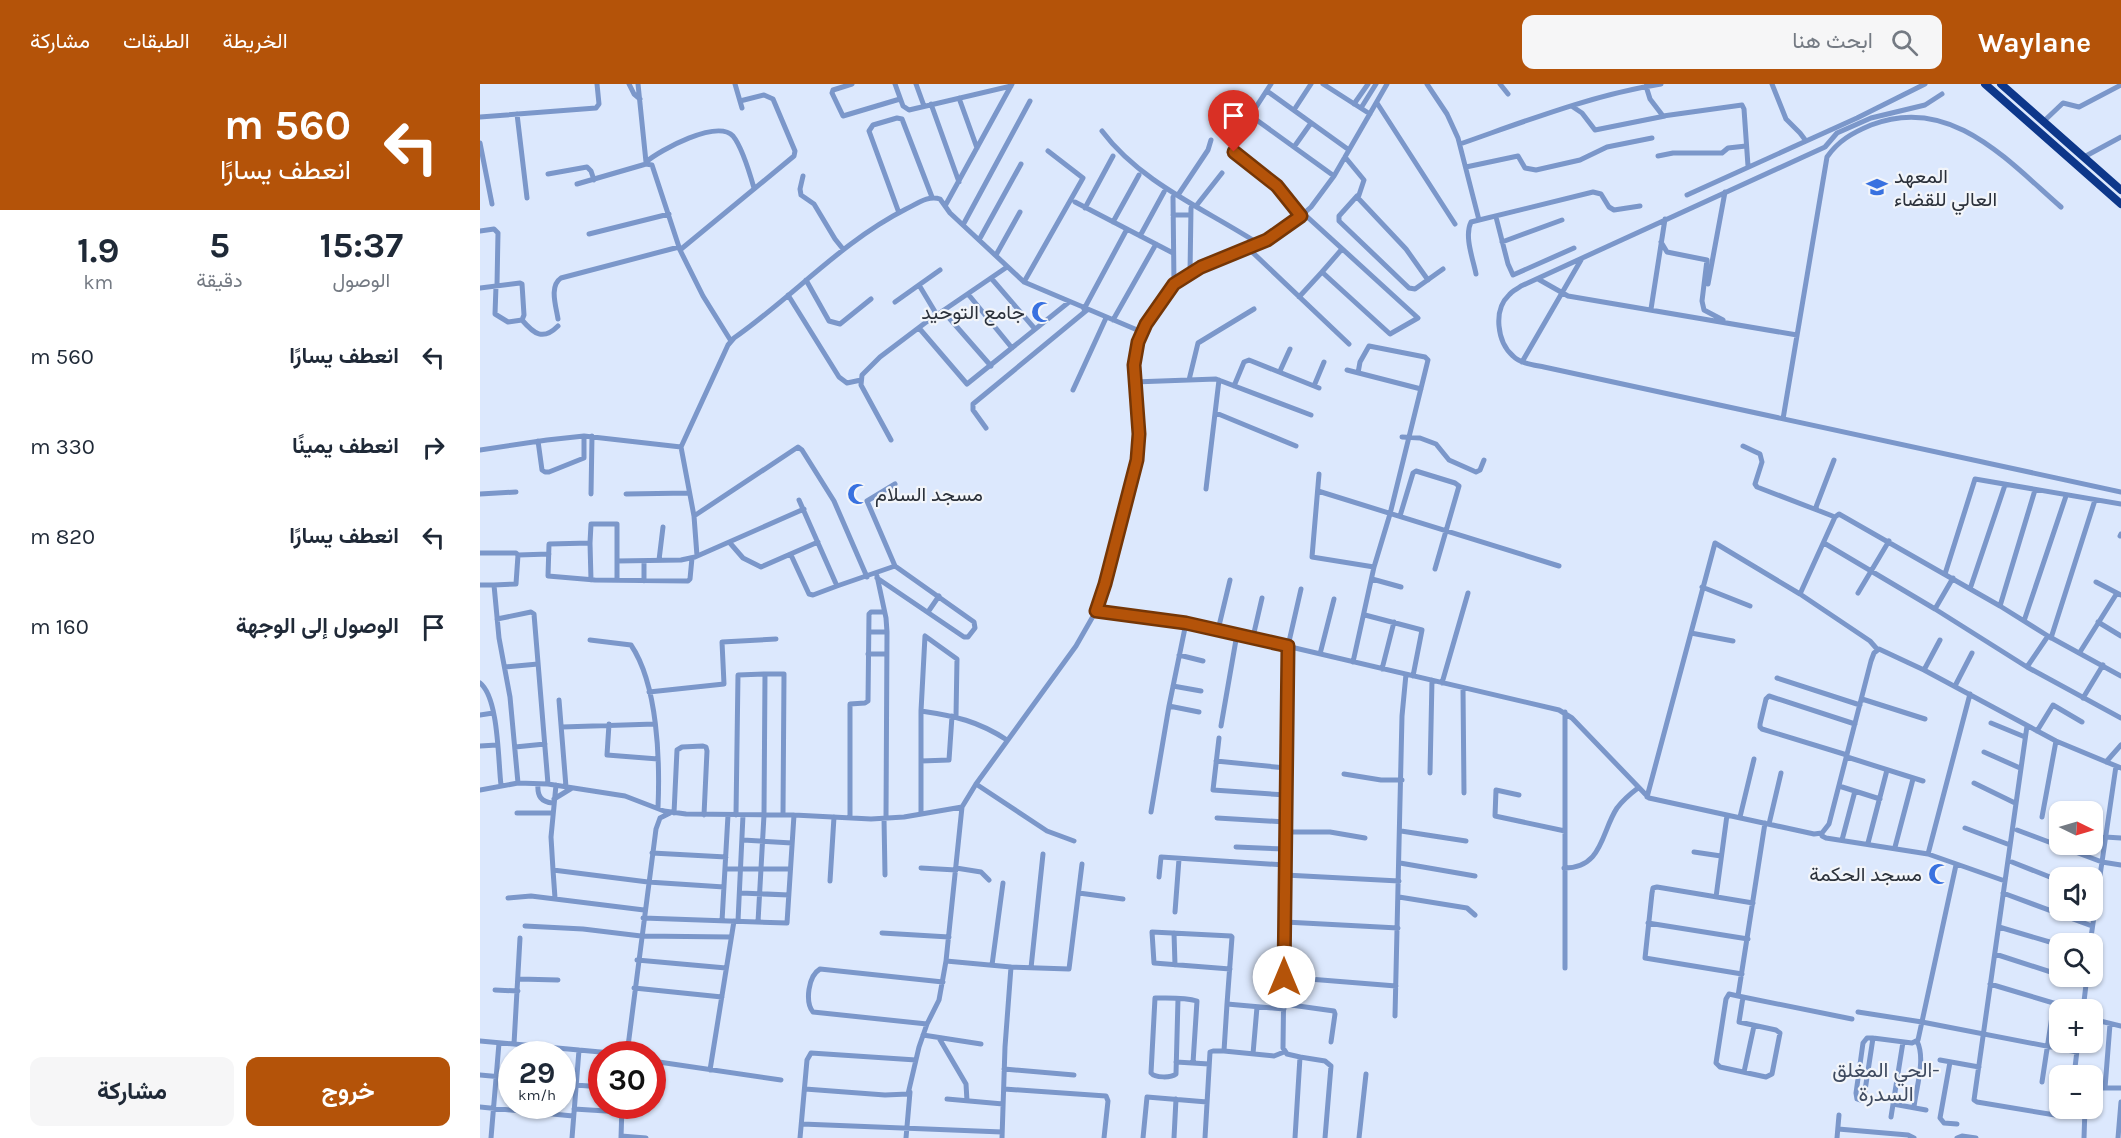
<!DOCTYPE html>
<html lang="ar">
<head>
<meta charset="utf-8">
<style>
  body { margin:0; font-family:Karla,Vazirmatn,sans-serif; background:#f6f6f7; color:#1f2937; direction:rtl; height:100vh; display:flex; flex-direction:column; font-size:22px; white-space:nowrap }
  * { box-sizing:border-box; margin:0 }
  p { font-size:20px; color:#747a83 }
  .icon { flex:none; width:33px; height:33px; fill:none; stroke:currentColor; stroke-width:2; stroke-linecap:round; stroke-linejoin:round }
  .map { position:relative; flex:1; overflow:hidden; direction:ltr }
  .sheet { display:flex; flex-direction:column; background:#fff; width:480px }
  .sheet>* { flex:none }
  .top-card { background:#b45309; color:#fff; overflow:hidden }
  .needle { width:39px; rotate:95deg }
  .fabs { position:absolute; left:1569px; top:717px; display:grid; gap:12px }
  .fabs a { display:grid; place-items:center; width:54px; height:54px; border-radius:12px; background:#fff; box-shadow:0 2px 4px #0004; font-size:30px }
  .speed { position:absolute; left:18px; top:957px; display:flex; gap:12px; font-size:30px; font-weight:700; text-align:center }
  .speed>* { display:grid; place-content:center; width:78px; height:78px; border-radius:50%; background:#fff; box-shadow:0 2px 4px #0004; line-height:1 }
  .speed small { font-size:15px; font-weight:400 }
  .speed .limit { border:9px solid #d22; background:#fff; color:#111 }
  .pin { position:absolute; display:grid; place-items:center; width:51px; height:51px; color:#fff; margin:-62px -26px; border-radius:50% 50% 50% 0; rotate:-45deg; box-shadow:0 0 6px #0007 }
  .pin .icon { rotate:45deg }
  .me { position:absolute; width:66px; margin:-33px; rotate:0deg; stroke-linejoin:round; filter:drop-shadow(0 0 4px #0008) }
  .turn { display:flex; align-items:center; gap:21px; height:126px; padding:0 30px; font-size:27px }
  .turn .icon { width:78px; height:78px; stroke-width:2.5 }
  .turn b { display:block; font-size:42px; line-height:51px }
  .eta { display:flex; justify-content:space-evenly; align-items:center; height:102px; text-align:center }
  .eta b { font-size:36px; font-weight:700; line-height:42px }
  .action { display:flex; gap:12px; margin-top:auto; padding:12px 30px }
  .action a { flex:1; height:69px; border-radius:12px; background:#b45309; color:#fff; font-size:24px; font-weight:700; line-height:69px; text-align:center }
  .action a+a { background:#f6f6f7; color:#1f2937 }
  ul { padding:0; list-style:none }
  li { display:flex; align-items:center; gap:18px; height:90px; padding:0 30px }
  li div { flex:1 }
  li b { display:block; font-size:22px }
  li em { font-style:normal }
  header { display:flex; align-items:center; gap:36px; box-sizing:border-box; height:84px; padding:0 30px; background:#b45309; color:#fff }
  header strong { font-size:28px }
  nav { display:flex; gap:33px; margin-inline-start:auto; font-size:21px }
  .search { width:420px; height:54px; background:#f6f6f7; display:flex; align-items:center; gap:15px; box-sizing:border-box; padding:0 21px; border-radius:12px; color:#747a83; font-size:22px }
  main { display:flex; flex:1; min-height:0 }
  .map>svg:first-child { display:block }
  .lines { fill:none; stroke-linecap:round; stroke-linejoin:round }
  .minor { stroke:#7b97ca; stroke-width:5 }
  .highway { stroke:#0d378a; stroke-width:8 }
  .route-casing { stroke:#753606; stroke-width:15 }
  .route { stroke:#b45309; stroke-width:10 }
  .labels { text-anchor:middle; dominant-baseline:central; stroke-width:4.5; stroke-linejoin:round; paint-order:stroke }
  .poi-label { font-size:20px; fill:#2b313b; stroke:#f2f5fa; text-anchor:start }
  .neighbourhood-label { font-size:21px; fill:#3f4b60; stroke:#f2f5fa }
</style>
</head>
<body>
<header>
<strong>Waylane</strong>
<div class="search"><svg class="icon" aria-label="search" viewBox="0 0 24 24"><circle cx="10" cy="10" r="6"/><path d="M15 15l6 6"/></svg>ابحث هنا</div>
<nav><a>الخريطة</a><a>الطبقات</a><a>مشاركة</a></nav>
</header>
<main>
<div class="map">
<svg width="1641" height="1054" viewBox="0 0 1641 1054">
  <rect width="100%" height="100%" fill="#dce8fd"/>
  <g class="lines">
    <!-- minor -->
    <path class="minor" d="M149,0L154,10L160,15
      M158,0L166,78
      M255,0L262,24
      M372,0L353,6L352,9L363,32L420,15
      M415,0L423,22L429,26L531,2
      M436,0L444,22
      M843,0L890,30
      M947,0L967,30L978,54L999,136
      M1020,0L1028,10
      M1292,0L1306,35L1320,49L1326,57
      M1166,2L1170,15L1183,32L1262,21L1264,25L1268,82
      M787,7L869,66
      M1462,10L1445,21L1391,34L1357,49L1345,63L1041,202C1037,205 1032,207 1029,211C1013,226 1017,258 1033,272C1041,280 1054,281 1064,283L1641,408
      M479,14L497,64
      M897,19L975,140
      M451,20L479,98
      M874,20L888,0
      M1093,23L1102,29L1115,46L1185,32
      M881,24L896,0
      M814,26L831,0
      M37,30L47,114
      M771,32L854,92
      M0,33L116,24L119,20L117,0
      M1563,38L1583,19L1599,23L1641,1
      M763,43L791,0
      M622,47C661,99 725,125 779,160
      M0,59L12,120
      M980,60C1046,37 1112,11 1181,0
      M814,63L831,39
      M754,68L797,102L821,132
      M1178,72L1193,69H1242L1248,64L1266,62
      M865,73L884,96L878,114L926,165L948,196
      M1604,73L1641,53
      M166,78C180,66 237,35 253,52C262,63 270,90 274,104
      M986,83L1038,72L1045,84L1056,86L1100,76L1127,63L1172,54
      M68,90L107,83L111,87L114,96
      M323,92L320,105L321,111L334,120L355,155L363,165
      M97,100L166,80L172,81L200,166L223,212L251,257
      M698,111L728,66L731,56
      M1207,111L1377,34L1445,0
      M877,112L859,132V137L929,204L935,205L963,185
      M693,113L694,200
      M595,118L693,169
      M465,122L532,0
      M716,122L742,89
      M605,124L633,72
      M419,129L389,47L393,41L417,34L422,35L452,113
      M823,129L938,234L910,250L842,188L862,165
      M693,131H710
      M1016,133L1028,180L1033,191L1094,164
      M633,138L659,91
      M483,141L550,17
      M0,147L14,145L18,149L17,201
      M109,150L189,130
      M660,152L684,108
      M499,156L541,80
      M1022,158L1082,136
      M1181,158L1187,168L1227,176L1222,217L1224,226L1243,236
      M769,165L869,260
      M200,166L314,72L315,67L293,15L284,11L260,17
      M516,171L540,128
      M710,189L711,124
      M996,190C993,175 984,152 991,138L1113,108L1121,110L1129,123L1134,126L1160,122
      M511,194L555,245
      M1058,195L1088,212L1317,251
      M326,196L349,237L360,240L391,215
      M544,198L603,94L568,67
      M1228,200L1245,108
      M439,201L457,231
      M0,204L40,199L42,200L44,231L42,236L28,238L15,230L16,202
      M488,210L532,264
      M308,211L359,293L367,299L381,296
      M819,213L842,188
      M415,218L460,186
      M604,225L647,145
      M1171,225L1185,135
      M463,227L511,282
      M78,235C76,222 69,202 81,194L199,163
      M42,236C54,250 63,257 78,242
      M633,236L676,160
      M439,244L487,300L589,218
      M1042,278L1101,176
      M867,286L941,305
      M800,287L810,265
      M709,296L718,259L774,225
      M654,298L736,295L831,331
      M754,302L764,278L769,276L839,304
      M834,302L844,278
      M593,306L626,234
      M736,329L816,362
      M1303,335L1347,73C1358,57 1372,49 1391,41C1470,10 1527,76 1581,123
      M506,344L493,326V320L607,226
      M922,353L940,354L956,360L969,376L996,388L1000,386L1004,376
      M411,356L381,301L382,291L400,273L445,239L527,183
      M58,357L62,386L65,388H69L104,374V352
      M1263,362L1280,370L1282,378L1275,400L1277,403L1337,426
      M0,366L67,356L104,352L201,363
      M1354,376L1336,423L1337,426L1355,433
      M839,390L832,473L894,483
      M415,400L387,417L415,482
      M726,405L739,296
      M838,407L1079,482
      M0,410L36,408
      M111,410L112,352
      M146,410L209,409
      M319,416L357,502L415,482L494,538L495,544L488,553H484L397,494
      M214,432L318,363L322,366L354,417L387,493
      M920,432L933,389L936,387L975,399L979,402L955,485
      M1640,452L1641,450
      M110,459L111,496
      M250,459L263,474L281,483L338,458
      M1344,459L1455,525L1547,583L1641,634
      M0,469H36L38,471L36,500L14,501
      M38,471L69,470
      M311,471L329,510L333,511L357,502
      M217,472L214,432L201,363L248,261L254,254C314,212 361,158 426,125C437,120 448,111 460,115L470,129L544,198L662,248
      M179,476L183,443
      M137,477V440H111L110,459L69,460L68,492L115,496L208,497L210,495L212,474
      M1465,490L1495,395L1641,420
      M397,492L406,534L407,548L406,734
      M892,495L921,503
      M137,496V477L201,476L215,473L324,425
      M164,497V477
      M1616,498L1641,511
      M0,501H14L19,554L30,613L38,699
      M1222,503L1270,522
      M1490,505L1525,401
      M1378,509L1409,457
      M1320,510L1355,433L1359,430L1520,522L1568,552L1641,592
      M1520,522L1555,406
      M1455,525L1473,494
      M616,527L706,539L747,548L1079,626L1092,634L1169,714L1334,750L1342,749L1349,740L1391,577L1394,569L1399,565L1444,586L1576,657L1641,684
      M448,528L459,512
      M885,531L942,546L933,592
      M17,535L51,528L54,530L68,700
      M1544,537L1586,412
      M1618,538L1641,552
      M738,546L750,496
      M389,548H407
      M1211,549L1253,557
      M773,553L782,514
      M1571,554L1615,416
      M110,556L151,561C178,601 180,677 178,724
      M1600,568L1637,509
      M388,570H406
      M840,570L854,515
      M699,571L723,577
      M873,578L894,483L910,430L948,276L945,273L889,262L880,278L878,289
      M25,583L58,580
      M1547,583L1568,552
      M902,585L914,538
      M1444,586L1460,556
      M1297,594L1380,621
      M0,599C19,614 18,678 21,701
      M962,599L988,509
      M693,602L721,607
      M1475,602L1492,569
      M983,604L984,709
      M169,608L244,600L242,558L296,555
      M1603,614L1623,581
      M1382,615L1445,635
      M79,616L86,703
      M689,622L719,628
      M1085,628V884
      M0,631L13,629
      M476,632L477,575L445,552L441,627C475,632 498,637 527,656
      M1511,639L1545,653
      M129,640L127,671L178,675
      M741,642L757,550
      M1547,642L1494,1016L1497,1018L1575,1031L1577,1030L1579,1011
      M82,643L175,640
      M1557,647L1573,621L1602,638
      M739,654L733,706L806,711
      M0,662L17,661
      M35,663L65,660
      M1504,668L1540,684
      M1367,671L1282,645L1280,643V640L1286,615L1289,612L1375,640
      M1367,673L1443,697
      M441,677L469,676L472,632
      M736,677L806,684
      M1626,678L1641,661
      M950,689L952,596
      M864,690L901,696H922
      M1494,699L1535,719
      M58,700C57,712 61,718 73,719
      M496,700L567,747L594,757
      M1359,702L1400,715
      M0,706L38,699L68,700L145,712L184,727L206,730L314,731L391,735L424,733L482,723
      M1039,711L1016,706L1015,732L1085,747
      M1167,713L1235,459L1320,510L1390,557L1397,565
      M74,715L92,704
      M671,728L689,622L706,539
      M37,729H72
      M194,729L197,666L202,663L223,662L226,663L227,667L224,731
      M441,730V627
      M256,731L258,591L285,590
      M1260,733L1274,675
      M1562,733L1576,657
      M370,734V620L385,619L388,617L389,530L391,528H404
      M404,734L405,791
      M737,734L805,738
      M1289,740L1301,689
      M1485,744L1530,761
      M1537,746L1622,778L1641,781
      M921,747L986,757
      M805,748H850L885,754
      M1342,749V752L1346,754L1448,770L1525,797
      M1625,753L1641,754
      M263,756L312,759
      M1362,756L1375,707
      M1388,759L1407,686
      M756,763L805,765
      M1415,763L1433,695
      M1214,768L1241,772
      M172,769L246,773
      M1448,770L1490,610
      M1532,778L1580,797
      M920,779L995,792
      M441,784L476,786
      M476,784L501,788L509,796
      M1084,784C1123,784 1121,748 1137,724C1143,716 1150,710 1158,704
      M245,785H310
      M73,786L71,753L76,701
      M805,791L919,797
      M679,793L681,773L805,781
      M350,797L354,733
      M261,809L309,811
      M599,809L643,815
      M1523,809L1612,842
      M919,813L987,824L995,831
      M1236,813L1247,731
      M28,814L51,812L164,826
      M75,814L73,786L168,798L244,803
      M695,828L699,775
      M163,834L307,839L314,731
      M242,837L248,731
      M258,837L263,731
      M278,838L284,731L285,590H304L303,731
      M805,838L918,844
      M1168,839L1268,855
      M45,842L103,845L161,852L251,853
      M1519,843L1580,861
      M402,849L469,853
      M694,849L695,881
      M1610,860L1636,682
      M1515,870L1580,891
      M157,876L246,884
      M512,881L523,799
      M531,883L589,885L602,780
      M551,884L563,770
      M1262,890L1165,874L1172,809L1173,804L1177,803L1273,819
      M1585,892L1606,899
      M804,893L916,902
      M39,895L78,896
      M1510,900L1597,926
      M154,904L242,913
      M15,906L38,907
      M1258,912L1285,739
      M1263,913L1259,938L1296,946L1300,949L1292,990L1286,993L1240,983L1236,979L1246,915L1249,910L1258,912L1372,935
      M698,915L696,990C691,994 675,994 671,989L675,914C688,914 705,913 717,917L713,979
      M747,920L752,853L751,852L672,848L674,879L750,885
      M804,920L854,927L855,930L851,958
      M804,925L747,920L744,967L794,972L804,968
      M1603,926L1607,892
      M1378,928L1442,938L1597,968
      M915,932L922,632L926,590
      M1612,935L1641,942
      M447,940L333,928C325,918 328,892 340,885L463,898
      M443,951L501,960
      M459,954L486,1000L487,1017
      M1393,954L1384,1013L1380,1016L1377,1015L1376,1009L1383,959L1387,954H1393L1432,959L1438,956L1476,781
      M0,957L34,960L40,854
      M34,960L142,970
      M147,970L176,745L180,734L190,729
      M773,970L777,923
      M820,973L845,977L851,982L845,1054
      M1460,976L1499,983
      M172,977L301,996
      M696,978L729,980
      M1470,978L1460,1034L1464,1039L1477,1040
      M524,985L594,991
      M230,986L254,837
      M1264,988L1274,942
      M0,991L32,994
      M1594,992L1598,958
      M1562,998L1574,919
      M82,1000L122,1003
      M1612,1004H1641
      M1625,1004L1630,940
      M325,1005L405,1011L428,1010L439,963L447,940L459,916L466,877
      M524,1005L626,1012L628,1017L624,1054
      M467,1015L523,1020
      M1413,1020L1446,1026
      M0,1023L93,1032
      M1434,1023C1436,1004 1446,975 1437,957
      M94,1025L142,1028
      M1411,1033L1423,958
      M322,1040L522,1048
      M1358,1045L1428,1051L1434,1054
      M141,1052L166,1054
      M11,1054L19,959
      M92,1054L99,966
      M141,1054L142,1022
      M320,1054L327,976L331,969L436,976
      M426,1054L430,1008
      M522,1054L525,963L531,883L466,877L482,723L496,700L596,562L616,527L625,500L657,377L659,350L655,281L658,258L672,228L694,200L710,189L787,156L811,141L831,123L854,92L907,0
      M663,1054L667,1013L727,1018
      M694,1054L696,1015
      M725,1054L730,968L733,967H744
      M815,1054L820,973L807,970L803,964L808,562L821,505
      M879,1054L886,990
      M1357,1054L1359,1031
      M1477,1054L1482,1052L1496,1054
      M1604,1054L1605,1024
      M1638,1054L1641,1018"/>
    <!-- highway -->
    <path class="highway" d="M1505,0L1641,120
      M1521,0L1641,106"/>
  </g>
  <g class="lines">
    <defs>
      <path id="route" d="M754,68L797,102L821,132L787,156L721,183L694,200L666,240L658,258L654,281L659,350L657,376L625,500L616,527L706,539L808,562L804,893"/>
    </defs>
    <!-- route casing -->
    <use href="#route" class="route-casing"/>
    <!-- route -->
    <use href="#route" class="route"/>
  </g>
  <!-- icons -->
  <defs>
    <symbol id="university-bare" viewBox="-9 -9 18 18"><path d="M0-5L7-2L0 1L-7-2ZM-4 1L0 2.5L4 1V4Q0 6-4 4Z" fill="#3871e0" stroke="#f2f5fa" stroke-width="2.5" paint-order="stroke"/></symbol>
    <symbol id="mosque-bare" viewBox="-9 -9 18 18"><path d="M3.5-4.9A6 6 0 1 0 3.5 4.9A5 5 0 1 1 3.5-4.9Z" fill="#3871e0" stroke="#f2f5fa" stroke-width="2.5" paint-order="stroke"/></symbol>
  </defs>
  <g fill-rule="evenodd">
    <use href="#university-bare" x="1382" y="88" width="30" height="30"/>
    <use href="#mosque-bare" x="547" y="213" width="30" height="30"/>
    <use href="#mosque-bare" x="363" y="395" width="30" height="30"/>
    <use href="#mosque-bare" x="1444" y="775" width="30" height="30"/>
  </g>
  <g class="labels">
    <!-- poi labels -->
    <g class="poi-label">
      <text x="1414" y="92">المعهد<tspan x="1414" dy="23">العالي للقضاء</tspan></text>
      <text x="545" y="228" text-anchor="end">جامع التوحيد</text>
      <text x="395" y="410">مسجد السلام</text>
      <text x="1442" y="790" text-anchor="end">مسجد الحكمة</text>
    </g>
    <!-- neighbourhood labels -->
    <g class="neighbourhood-label">
      <text x="1406" y="986">الحي المغلق-<tspan x="1406" dy="24">السدرة</tspan></text>
    </g>
  </g>
</svg>
<div class="fabs">
<a><svg class="needle" viewBox="-14 -14 28 28"><path d="M0-13l5 13h-10z" fill="#e53935"/><path d="M0 13l5-13h-10z" fill="#747a83"/></svg></a>
<a><svg class="icon" aria-label="sound" viewBox="0 0 24 24"><path d="M4 9h4l5-4v14l-5-4H4zM17 9q2 3 0 6"/></svg></a>
<a><svg class="icon" aria-label="search" viewBox="0 0 24 24"><circle cx="10" cy="10" r="6"/><path d="M15 15l6 6"/></svg></a>
<a>+</a>
<a>−</a>
</div>
<div class="speed"><div>29<small>km/h</small></div><div class="limit">30</div></div>
<div class="pin" style="left:754px;top:68px;background:#d93025"><svg class="icon" aria-label="arrive" viewBox="0 0 24 24"><path d="M6 21V4h12l-3 4 3 4H6"/></svg></div>
<svg class="me" style="left:804px;top:893px" viewBox="-20 -20 40 40"><circle r="19" fill="#fff"/><path d="M0-13L10 11 0 6-10 11z" fill="#b45309"/></svg>
</div>
<section class="sheet">
<div class="top-card">
<div class="turn"><svg class="icon" aria-label="left" viewBox="0 0 24 24"><path d="M17 20v-9H6M10 6l-5 5 5 5"/></svg><div><b>560 m</b>انعطف يسارًا</div></div>
</div>
<div class="eta">
<div><b>15:37</b><p>الوصول</p></div>
<div><b>5</b><p>دقيقة</p></div>
<div><b>1.9</b><p>km</p></div>
</div>
<ul>
<li><svg class="icon" aria-label="left" viewBox="0 0 24 24"><path d="M17 20v-9H6M10 6l-5 5 5 5"/></svg><div><b>انعطف يسارًا</b></div><em>560 m</em></li>
<li><svg class="icon" aria-label="right" viewBox="0 0 24 24"><path d="M7 20v-9h11M14 6l5 5-5 5"/></svg><div><b>انعطف يمينًا</b></div><em>330 m</em></li>
<li><svg class="icon" aria-label="left" viewBox="0 0 24 24"><path d="M17 20v-9H6M10 6l-5 5 5 5"/></svg><div><b>انعطف يسارًا</b></div><em>820 m</em></li>
<li><svg class="icon" aria-label="arrive" viewBox="0 0 24 24"><path d="M6 21V4h12l-3 4 3 4H6"/></svg><div><b>الوصول إلى الوجهة</b></div><em>160 m</em></li>
</ul>
<div class="action"><a>خروج</a><a>مشاركة</a></div>
</section>
</main>
</body>
</html>
